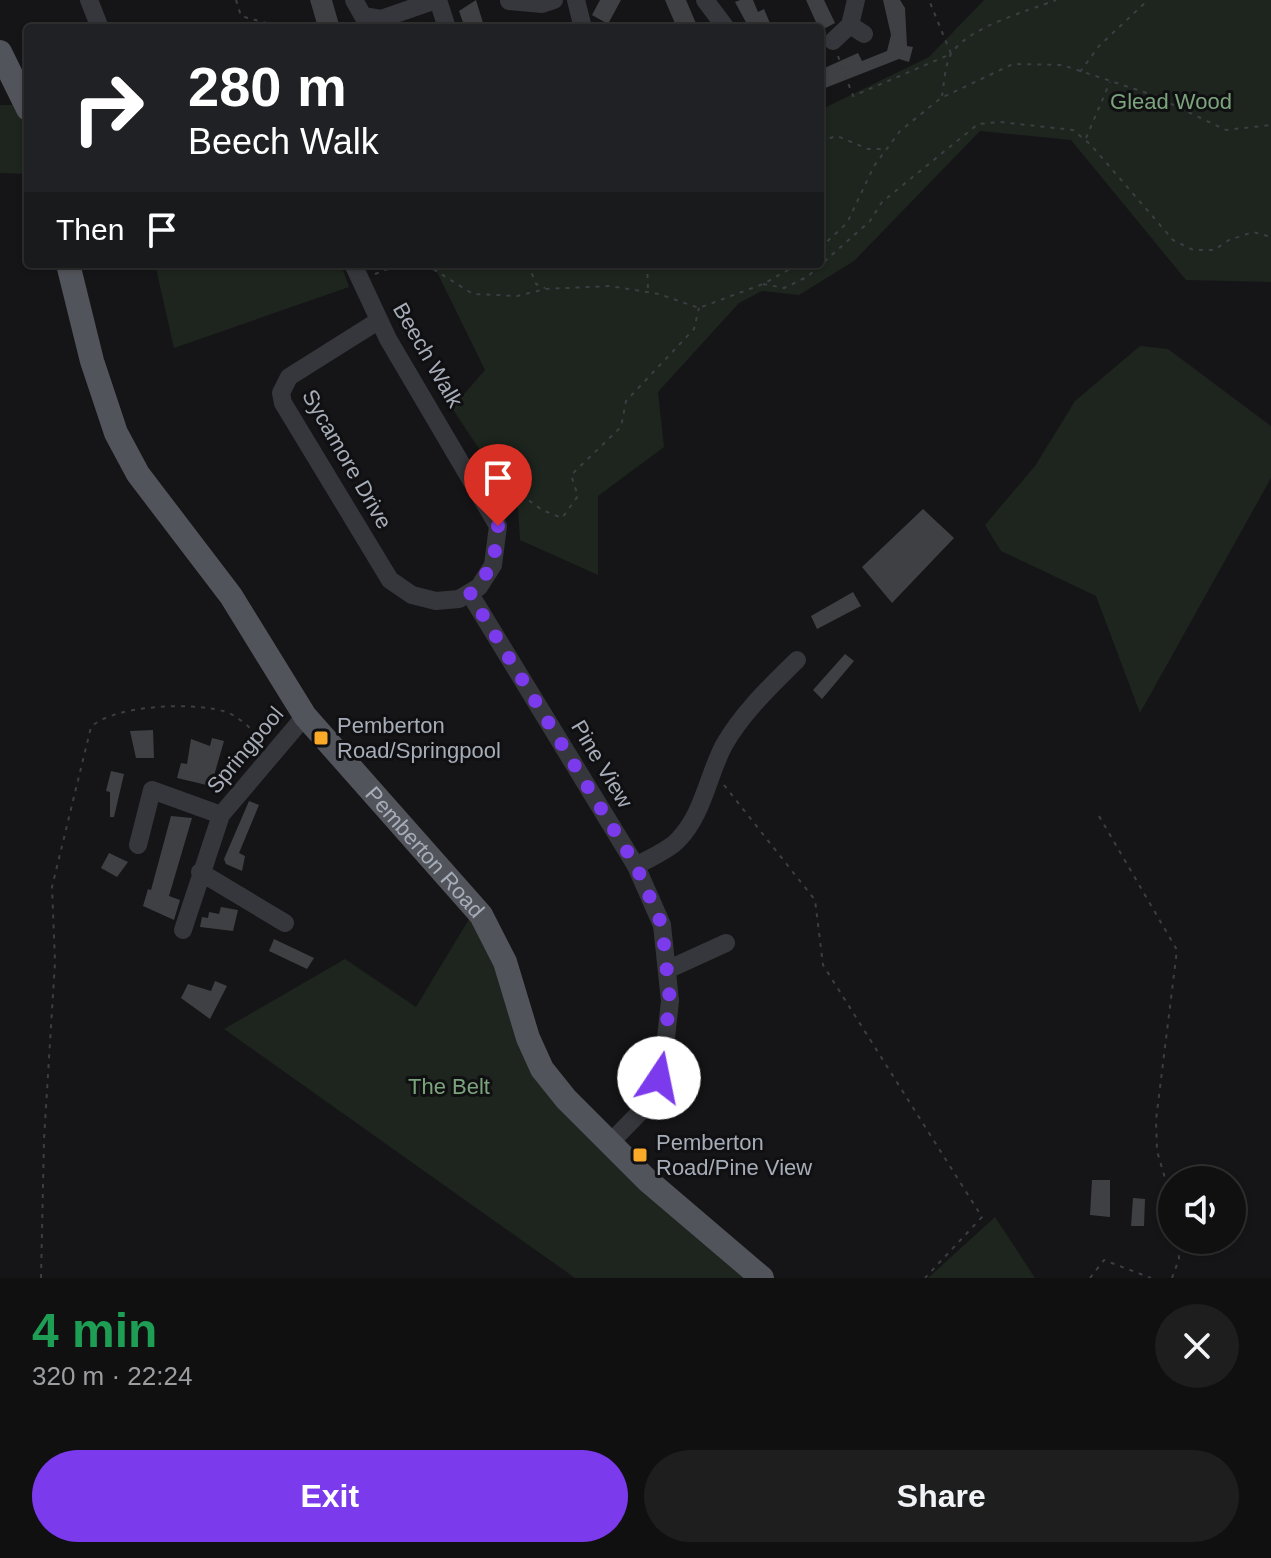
<!DOCTYPE html>
<html lang="en">
<head>
<meta charset="utf-8">
<style>
  body { margin:0; font-family:Helvetica,sans-serif; background:#1e1e1f; color:#f1f3f6; height:100vh; display:flex; flex-direction:column; font-size:30px; white-space:nowrap }
  * { box-sizing:border-box; margin:0 }
  p { font-size:26px; color:#9c9d9f }
  .icon { flex:none; width:44px; height:44px; fill:none; stroke:currentColor; stroke-width:2; stroke-linecap:round; stroke-linejoin:round }
  .map { position:relative; height:1278px; overflow:hidden }
  .sheet { display:flex; flex-direction:column; background:#101011; flex:1 }
  .sheet>* { flex:none }
  .hud { position:absolute; left:24px; top:24px; width:800px; height:244px; border-radius:8px; box-shadow:0 2px 6px #0004,0 0 0 2px #303031; background:#202124; color:#fff; overflow:hidden }
  .controls { position:absolute; left:1158px; top:1166px; display:grid; gap:16px }
  .controls a { display:grid; place-items:center; width:88px; height:88px; border-radius:50%; background:#101011; box-shadow:0 2px 6px #0004,0 0 0 2px #303031; font-size:40px }
  .pin { position:absolute; display:grid; place-items:center; width:68px; height:68px; color:#fff; margin:-82px -34px; border-radius:50% 50% 50% 0; rotate:-45deg; box-shadow:0 0 8px #0007 }
  .pin .icon { rotate:45deg }
  .me { position:absolute; width:88px; margin:-44px; rotate:11deg; stroke-linejoin:round; filter:drop-shadow(0 0 6px #0008) }
  .turn { display:flex; align-items:center; gap:28px; height:168px; padding:0 32px; font-size:36px }
  .turn .icon { width:104px; height:104px; stroke-width:2.5 }
  .turn b { display:block; font-size:56px; line-height:68px }
  .then { display:flex; align-items:center; height:76px; padding:0 32px; background:#0003; gap:16px; font-size:30px }
  .round { display:grid; place-items:center; flex:none; width:84px; height:84px; border-radius:42px; background:#1e1e1f }
  .headline { display:flex; align-items:center; justify-content:space-between; height:136px; padding:0 32px }
  h1 { font-size:48px; font-weight:700; line-height:60px; color:#1e9e55 }
  .action { display:flex; gap:16px; margin-top:auto; padding:16px 32px }
  .action a { flex:1; height:92px; border-radius:48px; background:#7c3aed; color:#fff; font-size:32px; font-weight:700; line-height:92px; text-align:center }
  .action a+a { background:#1e1e1f; color:#f1f3f6 }
  .map>svg:first-child { display:block }
  .green { fill:#1d251e }
  .building { fill:#3f4044 }
  .lines { fill:none; stroke-linecap:round; stroke-linejoin:round }
  .path { stroke:#3c3e43; stroke-width:2; stroke-dasharray:4 6; stroke-linecap:butt }
  .minor { stroke:#36373c; stroke-width:18 }
  .major { stroke:#52545b; stroke-width:24 }
  .route { stroke:#7c3aed; stroke-width:14; stroke-dasharray:0 25.2 }
  .poi-dot { fill:#fba929; stroke:#101012; stroke-width:3 }
  .labels { text-anchor:middle; dominant-baseline:central; stroke-width:6; stroke-linejoin:round; paint-order:stroke }
  .park-label { font-size:22px; fill:#7ca47c; stroke:#101012 }
  .street-label { font-size:22px; fill:#a6adb8; stroke:#101012 }
  .poi-label { font-size:22px; fill:#a6adb8; stroke:#101012; text-anchor:start }
</style>
</head>
<body>
<div class="map">
<svg width="1271" height="1278" viewBox="0 0 1271 1278">
  <rect width="100%" height="100%" fill="#151517"/>
  <!-- green -->
  <path class="green" d="M984,0H1271V282L1186,280L1071,140L980,131L854,261L799,295L762,291L739,303L658,392L664,447L598,496V575L520,540L518,508L452,408L485,370L433,264H820V110L929,57Z
    M0,105H19L28,127V174L0,173Z
    M155,264H341L349,287L174,348Z
    M1140,346L1168,349L1271,426V478L1140,713L1096,596L1001,551L985,525L1035,466L1075,401Z
    M471,916L484,937L516,1031L755,1278H575L224,1029L345,959L416,1007Z
    M995,1217L1035,1278H928Z"/>
  <!-- building -->
  <path class="building" d="M310,0H332L340,28L317,24Z
    M476,0L484,26L465,28L459,11Z
    M600,0H621L608,24L592,15Z
    M665,0H686L698,28H677Z
    M740,0H753L758,12L764,9L772,28H749L735,2Z
    M806,0H824L835,23L820,31Z
    M883,0H900L905,8L907,46L913,47L909,62L899,59L820,90V70L858,53L862,61L887,51L891,35Z
    M923,509L954,538L892,603L862,567Z
    M853,592L861,606L817,629L811,616Z
    M845,654L854,661L822,699L813,690Z
    M153,730L154,758H136L130,731Z
    M212,738L224,741L211,786L177,778L181,763L187,764L191,739L210,746Z
    M111,771L124,774L114,817H110V792L106,791Z
    M249,801L259,805L239,853L245,856L242,871L226,864L224,859Z
    M171,816L192,818L169,896L180,900L174,920L143,906L148,889L151,890Z
    M109,853L128,862L117,877L101,868Z
    M221,907L238,910L233,931L200,927L202,917L208,918L209,912L219,914Z
    M274,939L314,958L307,969L269,951Z
    M215,981L227,986L210,1019L181,998L188,984L211,991Z
    M1092,1180H1110V1217L1090,1215Z
    M1133,1198L1145,1199L1144,1226H1131Z"/>
  <g class="lines">
    <!-- path -->
    <path class="path" d="M236,0L241,16L284,28
      M838,56L853,96L951,54L929,0
      M1080,72L1099,46L1148,0
      M942,96C944,84 945,64 951,54C968,27 1028,11 1056,0
      M1086,138L1110,82
      M820,141L837,136L868,149H882
      M820,248L847,223L874,166L900,131L941,98L1013,64L1062,65L1150,94L1226,130L1271,125
      M425,264L473,294L517,296L546,289L610,286L659,294L699,308L763,284L799,264
      M528,264L536,284L545,288
      M647,264L648,290
      M375,274L401,264
      M763,284L784,288L807,277L870,221L882,202L978,124L1000,122L1073,130L1091,145L1173,240L1193,250H1214L1229,240L1253,232L1271,237
      M496,492L508,485L542,510L562,518L578,496L571,475L621,427L626,401L694,329L699,308
      M724,785L815,900L823,965L982,1217L925,1278
      M1099,816L1177,950L1156,1120L1157,1151L1172,1202
      M41,1278L44,1139L55,962L52,887L91,727C114,705 191,702 223,711C238,715 251,729 262,740
      M1090,1278L1104,1260L1151,1278
      M1172,1278L1179,1259L1178,1240"/>
    <!-- minor -->
    <path class="minor" d="M89,0L100,28
      M354,0L363,16L381,19L436,0
      M438,0L447,28
      M576,0L583,28
      M705,0L726,28
      M509,1L542,4L554,0
      M850,25L856,0
      M833,41L850,25L864,34
      M353,264L388,339L498,526L493,565L479,587L459,599L436,601L412,595L390,580L283,403L281,393L289,377L378,321
      M470,594L636,866L662,925L670,1001L664,1056L654,1093L645,1107L609,1144
      M138,845L152,790L221,815
      M636,866C649,858 668,851 678,840C703,815 708,775 724,745C743,712 770,687 797,660
      M200,872L285,923
      M183,930L221,815L305,716
      M669,969L726,943"/>
    <!-- major -->
    <g class="major">
      <path d="M0,52L28,109"/>
      <path id="s1" d="M68,264L92,361L116,433L138,474L231,596L305,716L481,915L505,962L528,1038L542,1069L566,1099L647,1180L762,1278"/>
    </g>
  </g>
  <g class="lines">
    <!-- route -->
    <path class="route" d="M498,526L493,565L470,594L636,866L662,925L670,1001L659,1078"/>
  </g>
  <!-- markers -->
  <g class="poi-dot">
    <rect x="313" y="730" width="16" height="16" rx="4"/>
    <rect x="632" y="1147" width="16" height="16" rx="4"/>
  </g>
  <g class="labels">
    <!-- park labels -->
    <g class="park-label">
      <text x="1171" y="101">Glead Wood</text>
      <text x="449" y="1086">The Belt</text>
    </g>
    <!-- street labels -->
    <g class="street-label">
      <text transform="translate(428 355) rotate(60)">Beech Walk</text>
      <text transform="translate(347 459) rotate(60)">Sycamore Drive</text>
      <text transform="translate(245 750) rotate(-50)">Springpool</text>
      <text transform="translate(602 764) rotate(59)">Pine View</text>
      <text stroke="none"><textPath href="#s1" startOffset="698">Pemberton Road</textPath></text>
    </g>
    <!-- poi labels -->
    <g class="poi-label">
      <text x="337" y="725">Pemberton<tspan x="337" dy="25">Road/Springpool</tspan></text>
      <text x="656" y="1142">Pemberton<tspan x="656" dy="25">Road/Pine View</tspan></text>
    </g>
  </g>
</svg>
<div class="controls">
<a><svg class="icon" aria-label="sound" viewBox="0 0 24 24"><path d="M4 9h4l5-4v14l-5-4H4zM17 9q2 3 0 6"/></svg></a>
</div>
<div class="pin" style="left:498px;top:526px;background:#d93025"><svg class="icon" aria-label="arrive" viewBox="0 0 24 24"><path d="M6 21V4h12l-3 4 3 4H6"/></svg></div>
<svg class="me" style="left:659px;top:1078px" viewBox="-20 -20 40 40"><circle r="19" fill="#fff"/><path d="M0-13L10 11 0 6-10 11z" fill="#7c3aed"/></svg>
<div class="hud">
<div class="turn"><svg class="icon" aria-label="right" viewBox="0 0 24 24"><path d="M7 20v-9h11M14 6l5 5-5 5"/></svg><div><b>280 m</b>Beech Walk</div></div>
<div class="then">Then<svg class="icon" aria-label="arrive" viewBox="0 0 24 24"><path d="M6 21V4h12l-3 4 3 4H6"/></svg></div>
</div>
</div>
<section class="sheet">
<div class="headline"><div><h1>4 min</h1><p>320 m · 22:24</p></div><a class="round"><svg class="icon" aria-label="close" viewBox="0 0 24 24"><path d="M6 6l12 12M18 6L6 18"/></svg></a></div>
<div class="action"><a>Exit</a><a>Share</a></div>
</section>
</body>
</html>
